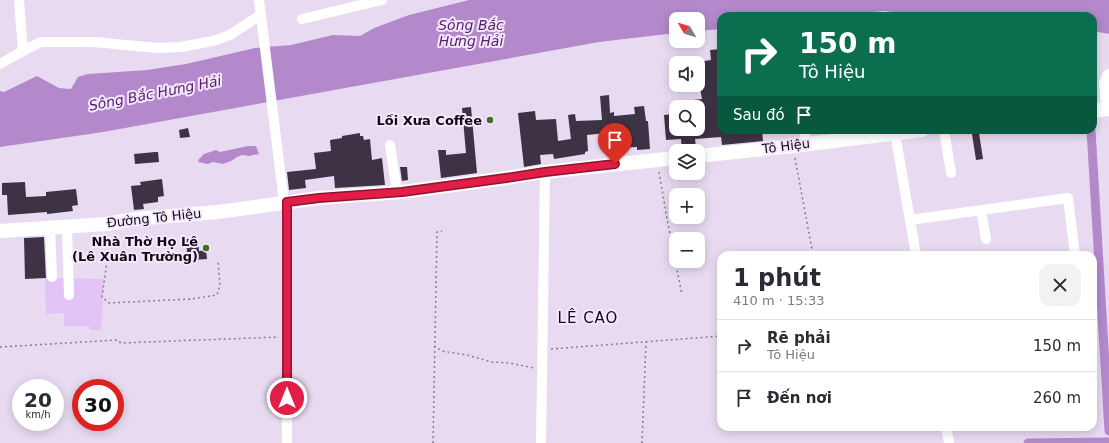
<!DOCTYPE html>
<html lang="vi">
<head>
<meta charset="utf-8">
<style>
  body { margin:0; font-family:"DejaVu Sans",sans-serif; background:#f2f2f3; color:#2b2b33; height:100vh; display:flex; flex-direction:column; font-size:15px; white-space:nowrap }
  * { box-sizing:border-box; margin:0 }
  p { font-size:13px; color:#7c7c81 }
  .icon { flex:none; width:22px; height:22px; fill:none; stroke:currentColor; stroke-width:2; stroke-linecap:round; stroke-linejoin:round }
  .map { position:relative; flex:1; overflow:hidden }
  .sheet { position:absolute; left:717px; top:251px; width:380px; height:180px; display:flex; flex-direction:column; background:#fff; border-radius:12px; box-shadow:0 2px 10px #0003 }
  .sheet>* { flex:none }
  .hud { position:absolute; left:717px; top:12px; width:380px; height:122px; border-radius:12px; box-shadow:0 2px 10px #0003; background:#0b6e4f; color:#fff; overflow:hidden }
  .needle { width:26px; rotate:308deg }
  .fabs { position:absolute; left:669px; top:12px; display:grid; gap:8px }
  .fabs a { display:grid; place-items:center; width:36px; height:36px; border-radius:8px; background:#fff; box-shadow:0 2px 10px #0003; font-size:20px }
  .speed { position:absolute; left:12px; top:379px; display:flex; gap:8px; font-size:20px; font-weight:700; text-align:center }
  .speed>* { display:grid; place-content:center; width:52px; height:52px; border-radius:50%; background:#fff; box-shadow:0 2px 10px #0003; line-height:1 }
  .speed small { font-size:10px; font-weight:400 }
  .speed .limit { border:6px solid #d22; background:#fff; color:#111 }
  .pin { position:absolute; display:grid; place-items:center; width:34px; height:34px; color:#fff; margin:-41px -17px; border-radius:50% 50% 50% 0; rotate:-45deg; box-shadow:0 0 4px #0007 }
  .pin .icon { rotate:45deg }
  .me { position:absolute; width:44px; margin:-22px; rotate:0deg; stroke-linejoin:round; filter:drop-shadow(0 0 3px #0008) }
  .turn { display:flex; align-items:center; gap:14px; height:84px; padding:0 16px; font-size:18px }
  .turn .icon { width:52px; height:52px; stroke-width:2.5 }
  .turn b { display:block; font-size:28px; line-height:34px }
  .then { display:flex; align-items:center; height:38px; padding:0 16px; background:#0003; gap:8px; font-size:15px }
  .round { display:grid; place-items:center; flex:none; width:42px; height:42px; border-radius:12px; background:#f2f2f3 }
  .headline { display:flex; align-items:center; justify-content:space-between; height:68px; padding:0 16px }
  h1 { font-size:24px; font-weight:600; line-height:30px }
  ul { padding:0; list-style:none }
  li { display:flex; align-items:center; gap:12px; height:52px; padding:0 16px; border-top:1px solid #e1e1e2 }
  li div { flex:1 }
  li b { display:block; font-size:15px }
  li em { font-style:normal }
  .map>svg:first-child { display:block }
  .green { fill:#e3c3f7 }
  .water { fill:#b389cc }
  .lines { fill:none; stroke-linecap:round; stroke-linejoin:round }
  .canal { stroke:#b389cc; stroke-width:9 }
  .building { fill:#3e3345 }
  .path { stroke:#867c8b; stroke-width:1.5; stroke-dasharray:2 3; stroke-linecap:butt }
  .street { stroke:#fff; stroke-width:10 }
  .secondary { stroke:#fff; stroke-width:14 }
  .route-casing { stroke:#92132f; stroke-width:10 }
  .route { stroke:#e11d48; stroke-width:7 }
  .poi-dot { fill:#466b23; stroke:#f5e8fe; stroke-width:1.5 }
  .labels { text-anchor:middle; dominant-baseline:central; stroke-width:4; stroke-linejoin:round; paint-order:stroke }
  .poi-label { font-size:13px; font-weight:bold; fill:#0f0a11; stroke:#f5e8fe; text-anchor:end }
  .street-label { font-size:13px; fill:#0f0a11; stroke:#f5e8fe }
  .water-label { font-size:14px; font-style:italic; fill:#562170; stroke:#f5e8fe }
  .quarter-label { font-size:15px; letter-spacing:1px; fill:#0f0a11; stroke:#f5e8fe }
</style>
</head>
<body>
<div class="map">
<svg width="1109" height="443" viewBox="0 0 1109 443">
  <rect width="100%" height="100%" fill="#e8dbf1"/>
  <!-- green -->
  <path class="green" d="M45,278L104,279L101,330H90L89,326H64V313L46,314Z"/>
  <!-- water -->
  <path class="water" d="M469,0H1109V34L1093,31V16H929L883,11L839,16H721V29L698,31V19H676V33L599,42L103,132L0,147V91L4,92L37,76L59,88L71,89L78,77L88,74L147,70L186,64L255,48L291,45L333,35L360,36L374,28L409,15Z
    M248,146H256L259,154L249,156L242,155L237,157L231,161L223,164L213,162L208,164L198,162L199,159L204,154L216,150L220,152Z"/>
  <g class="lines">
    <!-- canal -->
    <path class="canal" d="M1091,130L1109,431
      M1028,443L1109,442"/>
  </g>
  <!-- building -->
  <path class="building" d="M721,49V96H717L719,115H721V130H762L763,141L722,145L721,137L695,139L696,148L692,150L682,151L681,139L666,140L664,115L674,114L675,129H701L699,107H674V102L702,99L698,77V62L711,60L710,50Z
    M609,95L610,113L614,112V116L635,114L634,107L644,106L646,121H648L650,149L637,150V147L617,148V151H608L606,133L587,135L588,151L585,152V154L554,159L553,154L540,155L541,164L524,167L518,113L535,111L536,120L556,119L558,141L571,139L568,115L575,114L576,121L602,120L600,96Z
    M471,107L477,173L441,178L438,150H446V155L466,153L462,108Z
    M188,128L190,137L180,138L179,130Z
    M360,133V136H363L364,140L370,139L372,160L382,158L385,185L335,188L334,176L305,180L306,188L289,190L287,172L316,169L314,153L331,151L330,140L342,138V136Z
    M979,133L983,159L976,160L972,134Z
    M155,152H158L159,162L135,164L134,154Z
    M400,167H407L408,180L402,181Z
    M162,179L164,196L158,197V202L143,204L144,209L134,210L131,186L141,185L140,182Z
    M25,182L26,197L46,196V192L76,189L78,205L72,206L73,211L56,213L47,214V212L8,215L7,195H2V183Z
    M44,237L46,278L25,279L24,238Z
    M186,239H198L199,251L206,250L207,259L193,260L192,252H187Z"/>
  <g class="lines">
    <!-- path -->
    <path class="path" d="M795,158L813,255
      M659,172L667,219L682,295
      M107,236L109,247L102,297L109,303L191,299L217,295L220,285L218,261
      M434,346L442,351L467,355L492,362L509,363L534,368
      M0,347L117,340L121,343L279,337
      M551,349L721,336
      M433,443L437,232L442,231
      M642,443L646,342"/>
    <!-- street -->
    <path class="street" d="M19,0L23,51
      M259,0L284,202
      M302,19L382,0
      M0,64L23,51L41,42H94L157,48L181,47L213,41L230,35L260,15
      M804,130L806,144
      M944,130L951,173
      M895,133L916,255
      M390,145L397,192
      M981,210L986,239
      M910,220L1068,198L1075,255
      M50,227L52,277
      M67,227L69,295
      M946,427L949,443
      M287,443V202
      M541,443L545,172"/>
    <!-- secondary -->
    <path class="secondary" d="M1093,111L1108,109L1106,84L1109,76
      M698,156L793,146L922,130
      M0,231L106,224L135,219L218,212L319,198L402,192L506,178L545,172L676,158"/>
  </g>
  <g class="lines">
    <defs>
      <path id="route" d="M287,398V202L319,198L402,192L506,178L545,172L615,164"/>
    </defs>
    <!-- route casing -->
    <use href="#route" class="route-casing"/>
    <!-- route -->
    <use href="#route" class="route"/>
  </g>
  <!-- markers -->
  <g class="poi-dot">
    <circle cx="490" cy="120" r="4"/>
    <circle cx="206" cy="248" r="4"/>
  </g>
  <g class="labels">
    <!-- poi labels -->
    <g class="poi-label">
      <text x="482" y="120">Lối Xưa Coffee</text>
      <text x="198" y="241">Nhà Thờ Họ Lê<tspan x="198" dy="15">(Lê Xuân Trường)</tspan></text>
    </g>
    <!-- street labels -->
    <g class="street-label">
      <text transform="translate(786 146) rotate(-7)">Tô Hiệu</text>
      <text transform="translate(154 218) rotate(-6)">Đường Tô Hiệu</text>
    </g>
    <!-- water labels -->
    <g class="water-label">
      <text x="471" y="25">Sông Bắc<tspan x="471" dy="16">Hưng Hải</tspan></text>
      <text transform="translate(155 93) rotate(-11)">Sông Bắc Hưng Hải</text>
    </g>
    <!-- quarter labels -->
    <g class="quarter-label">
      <text x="588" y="318">LÊ CAO</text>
    </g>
  </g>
</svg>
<div class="fabs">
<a><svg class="needle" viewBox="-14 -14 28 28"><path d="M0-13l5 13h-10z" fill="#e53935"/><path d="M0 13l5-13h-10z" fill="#7c7c81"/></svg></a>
<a><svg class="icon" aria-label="sound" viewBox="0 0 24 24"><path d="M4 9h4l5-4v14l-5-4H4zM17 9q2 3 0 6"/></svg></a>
<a><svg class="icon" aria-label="search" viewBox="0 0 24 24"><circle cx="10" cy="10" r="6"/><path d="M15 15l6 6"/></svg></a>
<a><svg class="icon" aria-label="layers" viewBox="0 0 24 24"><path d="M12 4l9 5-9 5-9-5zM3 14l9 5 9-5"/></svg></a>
<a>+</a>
<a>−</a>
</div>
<div class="speed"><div>20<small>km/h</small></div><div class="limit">30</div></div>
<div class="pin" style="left:615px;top:164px;background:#d93025"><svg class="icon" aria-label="arrive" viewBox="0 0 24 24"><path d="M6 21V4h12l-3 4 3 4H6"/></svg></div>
<svg class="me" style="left:287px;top:398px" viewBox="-20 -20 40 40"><circle r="17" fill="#e11d48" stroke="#fff" stroke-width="3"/><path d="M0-11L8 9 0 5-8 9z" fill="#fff"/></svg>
<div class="hud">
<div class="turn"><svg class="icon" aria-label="right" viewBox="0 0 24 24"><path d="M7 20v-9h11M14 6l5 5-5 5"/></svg><div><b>150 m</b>Tô Hiệu</div></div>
<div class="then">Sau đó<svg class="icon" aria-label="arrive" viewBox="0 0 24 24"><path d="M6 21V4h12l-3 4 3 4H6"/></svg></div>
</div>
<section class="sheet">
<div class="headline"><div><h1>1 phút</h1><p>410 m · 15:33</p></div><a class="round"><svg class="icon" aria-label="close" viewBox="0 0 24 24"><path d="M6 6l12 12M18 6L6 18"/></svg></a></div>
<ul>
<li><svg class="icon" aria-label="right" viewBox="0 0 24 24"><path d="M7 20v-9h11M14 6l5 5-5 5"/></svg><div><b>Rẽ phải</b><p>Tô Hiệu</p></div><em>150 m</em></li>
<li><svg class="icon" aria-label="arrive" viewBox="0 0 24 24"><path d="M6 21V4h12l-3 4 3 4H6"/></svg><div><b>Đến nơi</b></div><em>260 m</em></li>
</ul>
</section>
</div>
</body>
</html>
